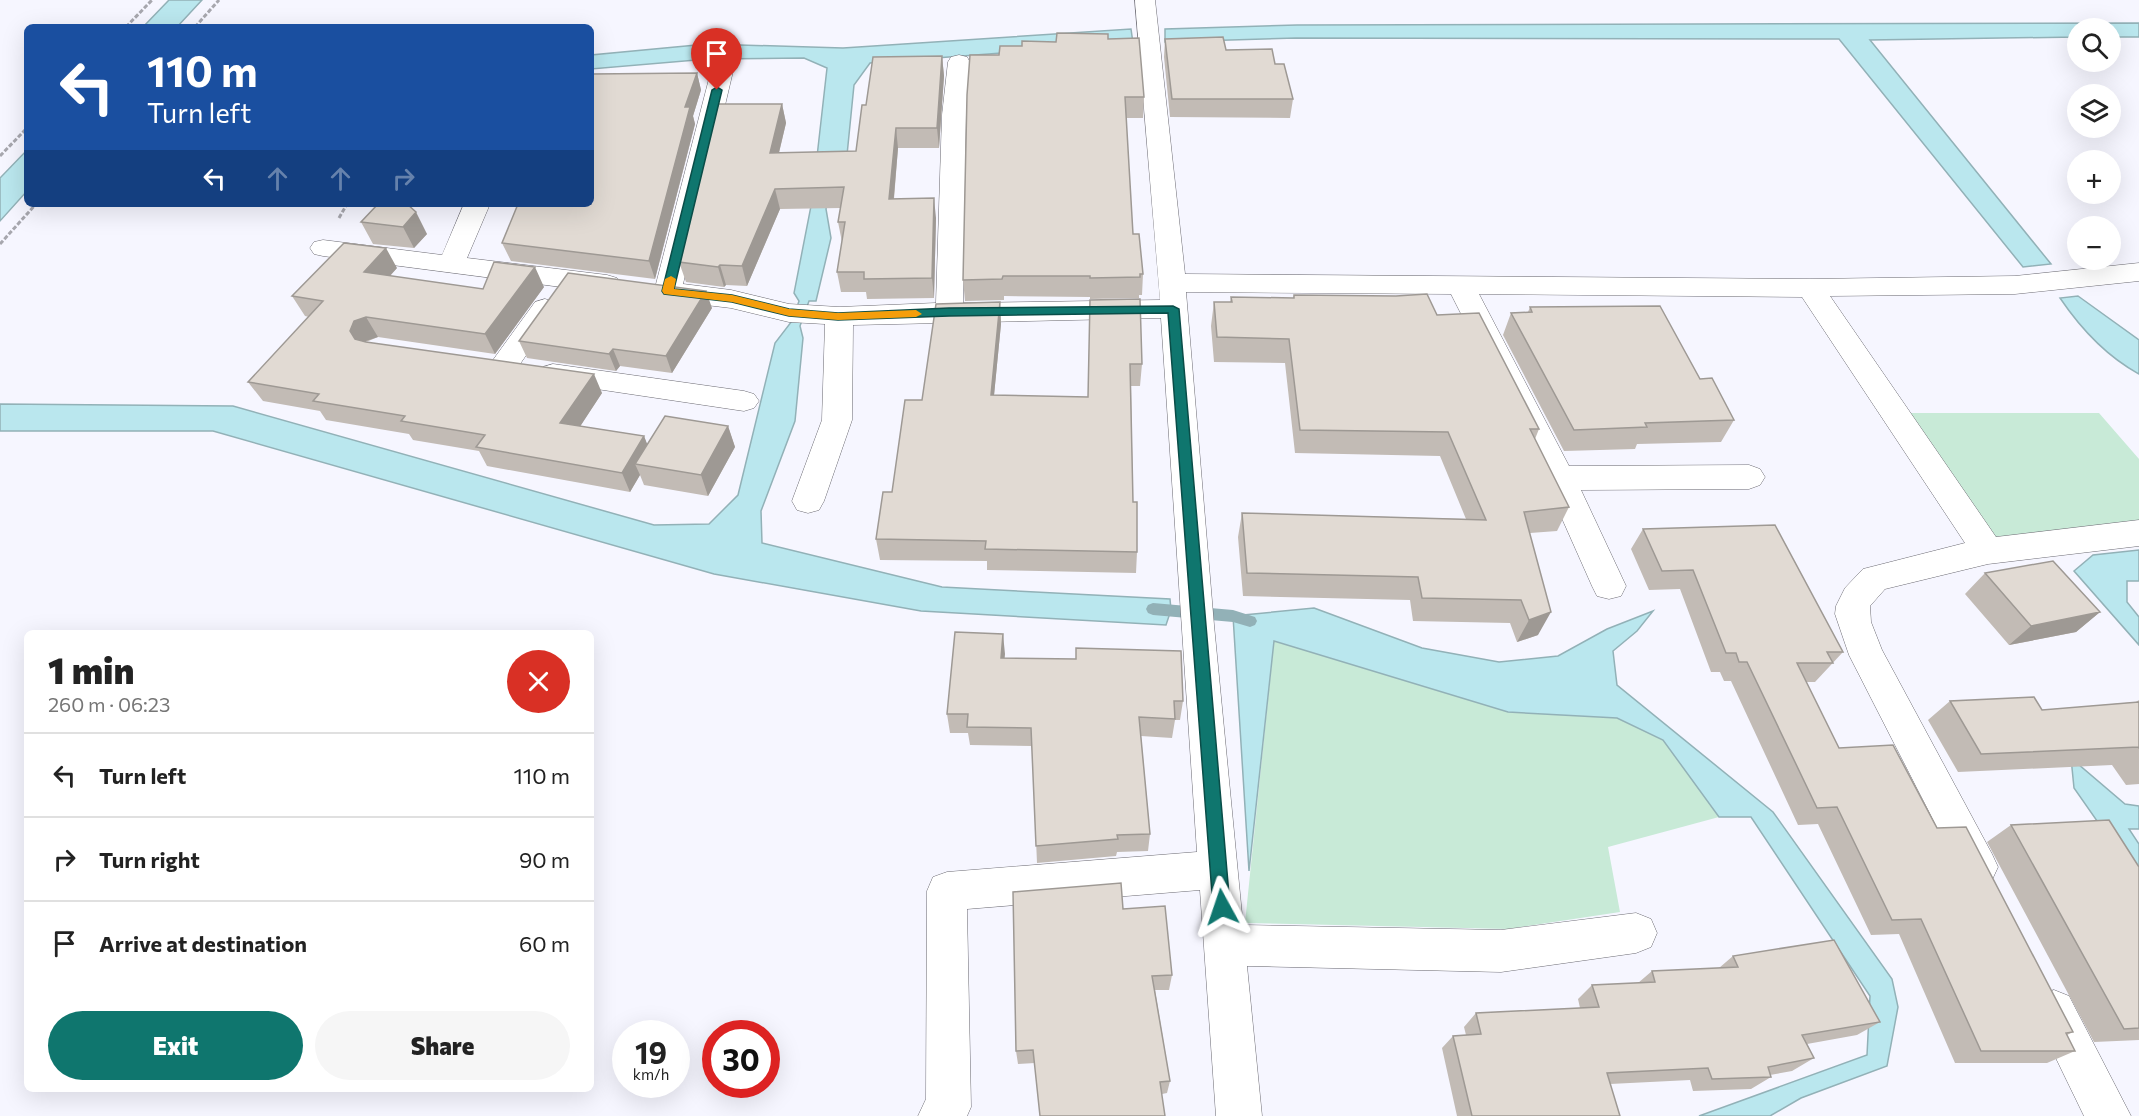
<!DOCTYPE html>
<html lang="en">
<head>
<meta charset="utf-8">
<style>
  body { margin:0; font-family:Commissioner,sans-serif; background:#f6f6f6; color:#222; height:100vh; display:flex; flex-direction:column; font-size:22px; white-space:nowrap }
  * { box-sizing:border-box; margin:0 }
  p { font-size:20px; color:#767676 }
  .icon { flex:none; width:33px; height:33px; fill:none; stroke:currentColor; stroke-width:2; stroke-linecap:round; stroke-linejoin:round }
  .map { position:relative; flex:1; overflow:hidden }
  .panel { position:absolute; left:24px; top:630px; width:570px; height:462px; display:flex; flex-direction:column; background:#fff; border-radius:9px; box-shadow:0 6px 24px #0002 }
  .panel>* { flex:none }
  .hud { position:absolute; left:24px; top:24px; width:570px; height:183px; border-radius:9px; box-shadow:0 6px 24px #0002; background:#1a4fa0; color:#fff; overflow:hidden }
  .buttons { position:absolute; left:2067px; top:18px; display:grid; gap:12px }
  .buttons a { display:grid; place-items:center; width:54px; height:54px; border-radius:50%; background:#fff; box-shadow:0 6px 24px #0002; font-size:30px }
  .speed { position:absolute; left:612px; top:1020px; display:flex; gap:12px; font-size:30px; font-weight:700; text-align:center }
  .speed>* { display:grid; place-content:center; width:78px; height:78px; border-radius:50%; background:#fff; box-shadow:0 6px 24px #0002; line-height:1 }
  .speed small { font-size:15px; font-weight:400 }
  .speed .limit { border:9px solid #d22; background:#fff; color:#111 }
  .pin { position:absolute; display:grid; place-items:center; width:51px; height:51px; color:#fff; margin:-62px -26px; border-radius:50% 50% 50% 0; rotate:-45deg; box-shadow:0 0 6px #0007 }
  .pin .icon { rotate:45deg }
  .me { position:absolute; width:66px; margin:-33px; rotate:355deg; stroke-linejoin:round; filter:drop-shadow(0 0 4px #0008) }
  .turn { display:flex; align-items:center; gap:21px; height:126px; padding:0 24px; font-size:27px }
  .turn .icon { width:78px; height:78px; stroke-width:2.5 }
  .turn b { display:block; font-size:42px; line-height:51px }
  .lanes { display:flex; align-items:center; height:57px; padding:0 24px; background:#0003; justify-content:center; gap:30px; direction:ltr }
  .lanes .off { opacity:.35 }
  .round { display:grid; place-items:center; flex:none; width:63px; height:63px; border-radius:32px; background:#f6f6f6 }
  .headline { display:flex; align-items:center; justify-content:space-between; height:102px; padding:0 24px }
  h1 { font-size:36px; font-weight:800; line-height:45px }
  .primary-button { display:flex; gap:12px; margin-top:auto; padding:12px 24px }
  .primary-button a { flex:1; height:69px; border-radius:36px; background:#0f766e; color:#fff; font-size:24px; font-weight:800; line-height:69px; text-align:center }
  .primary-button a+a { background:#f6f6f6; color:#222 }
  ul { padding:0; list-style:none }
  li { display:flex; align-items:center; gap:18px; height:84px; padding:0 24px; border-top:2px solid #e0e0e0 }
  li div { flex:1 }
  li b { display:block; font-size:22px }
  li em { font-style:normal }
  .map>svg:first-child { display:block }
  .green { fill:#c8ead7 }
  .water { fill:#bae7ee; stroke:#92b1b7; stroke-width:1.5 }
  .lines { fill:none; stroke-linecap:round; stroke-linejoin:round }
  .stream { fill:#92b1b7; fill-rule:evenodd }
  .minor-casing { stroke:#6c6b73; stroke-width:1 }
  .path { stroke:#a7a7ae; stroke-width:3; stroke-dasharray:4.5 2; stroke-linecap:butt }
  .minor { fill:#fff; fill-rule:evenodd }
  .wall { fill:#c2bbb5 }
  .shaded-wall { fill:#9e9994 }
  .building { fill:#e1dad3; stroke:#9e9994; stroke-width:1.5 }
  .route { fill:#0f766e; stroke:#0a4d48; stroke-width:1.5 }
  .slow { fill:#f59e0b }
</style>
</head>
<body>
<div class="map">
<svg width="2139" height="1116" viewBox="0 0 2139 1116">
  <rect width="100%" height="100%" fill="#f6f6ff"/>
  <!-- green -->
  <path class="green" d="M1906,413H2099L2139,459V520L1996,538Z
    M1274,641L1508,712L1617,718L1663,740L1719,817L1608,847L1620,912L1508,929L1245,923Z"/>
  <!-- water -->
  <path class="water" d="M169,0H202L177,27H143Z
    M2139,23V37H2111L2110,28H2078L2077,37L1870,40L2051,264L2023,267L1839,39L1296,38L1165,42V29L1297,25Z
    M1131,29L1133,43L870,63L854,85L847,155L833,173L826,209L831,238L816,301H809L800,326L803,338L795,421L761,511L762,543L942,587L1170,599L1171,610L1166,625L921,611L714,574L213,431H0V404L233,406L654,525L709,524L738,495L775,343L792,321L799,301L794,293L812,201L827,68L804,58L708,59L591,69V55L707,44L843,48Z
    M27,150V191L0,221V178Z
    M2078,296L2139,340V374C2106,356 2081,329 2060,298Z
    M2139,550V581H2127V602L2139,617V645L2074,571L2093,555Z
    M1314,608L1422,648L1499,662L1558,656L1607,629L1653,611L1637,631L1613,651L1617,685L1773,812L1892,979L1898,1007L1887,1066L1801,1098L1770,1116H1699L1867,1055L1870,996L1751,817H1719L1663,740L1617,718L1508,712L1274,641L1249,871L1233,616Z
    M2071,758L2125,804L2139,806V829H2129L2139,844V881L2074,788Z"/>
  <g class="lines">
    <!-- stream -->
    <path class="stream" d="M1153,603L1233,610L1255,617L1257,621L1255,625L1250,627L1233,622L1153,615L1148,613L1146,609L1148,605Z"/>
    <defs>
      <path id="minor" d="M1135,0H1155L1185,274L1810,279L2015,276L2139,263V281L2015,294L1830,296L1996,537L2139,520V546L1988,564L1885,589L1870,606L1871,622L1882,650L1992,854L1998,867L1992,880L1978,886L1964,880L1849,655L1835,614L1836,606L1845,588L1863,569L1965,543L1802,297L1479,294L1569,466L1749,465L1760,469L1765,477L1760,485L1749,489L1581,490L1626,586L1621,596L1609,599L1597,596L1592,586L1544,478L1451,294L1186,292L1214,625L1243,925L1501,930L1636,913L1651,919L1657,933L1651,947L1636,953L1501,972L1247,966L1262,1116H1216L1200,890L967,909L971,1107L967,1116H918L926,1099L927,891L933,877L947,872L1197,852L1161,318L853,325L852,420L824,501L819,510L808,513L797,510L792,501L822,420L825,324L789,322L731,308L664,300L654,297L650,291L656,284L712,67L715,62L723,60L731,62L734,67L683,284L731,290L789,304L839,307L936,303L942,115L948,62L951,57L959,55L967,57L970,62L966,115L963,303L1160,300Z
        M464,204H490L467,258L607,275L617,278L621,284L617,290L607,293L323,256L314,254L310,248L314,242L323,240L442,255Z
        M545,299L555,302L559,308L555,314L513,374L503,377L493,374L489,367L493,360L535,302Z
        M553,364L744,391L754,394L759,401L754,408L744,411L543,381L539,374L543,367Z
        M2054,990L2069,996L2131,1116H2084L2033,1011L2039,996Z"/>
    </defs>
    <!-- minor casing -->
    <use href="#minor" class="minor-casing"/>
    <!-- path -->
    <path class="path" d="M126,27L152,0
      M195,27L219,0
      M0,156L27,128
      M339,218L347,204
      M0,244L36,204"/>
    <!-- minor -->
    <use href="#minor" class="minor"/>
  </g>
  <!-- wall -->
  <path class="wall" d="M1165,39L1226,50L1275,64L1293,99L1290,118L1170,117L1164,57Z
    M1056,42L1144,97L1143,118H1126L1133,234L1143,274L1142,295H1139V298L1090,299V297L1004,296V300L965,301L963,280L999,55L1022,46Z
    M942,56L944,76L939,148H898L894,199L936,218L934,298L867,299L866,292H841L837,272L842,242L838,222L841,208L780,209L747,286L726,285L724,287L686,282L679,262L782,104L786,123L779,153L856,151L866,105Z
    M697,73L701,90L693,116L695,124L655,279L511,261L502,243Z
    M378,204L427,234L414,248L373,244L361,222Z
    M397,268L390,276L483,289L544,287L495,354L378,337L366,342L602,393L580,426L644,436L647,445L728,426L735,447L708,496L644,485L640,475L630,492L487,466L479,451L413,440L409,434L326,420L320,411L263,401L248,382L309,317L305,316L292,296Z
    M1294,295L1437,315L1539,429L1535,439L1569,507L1557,531L1530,533L1538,635L1517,642L1510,623L1413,621L1410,600L1243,596L1238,537L1242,513L1466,519L1440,456L1295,453L1285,363L1214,362L1211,326L1214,302H1230L1231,297L1293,298Z
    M1090,300L1142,364L1140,386H1131L1133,502L1137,552L1136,573L987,570V561L880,560L876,539L922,400L1000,302L1001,324L994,395L1088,397Z
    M1530,307L1700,379L1734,420L1721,442L1637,444L1635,449L1564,451L1503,335L1511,313L1528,312Z
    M712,308L672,373L620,366L616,371L527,358L519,341Z
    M1643,529L1843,652L1815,682H1806L1839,748L1937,828L2073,1032L2067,1035L2075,1051L2047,1063H1955L1899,934L1871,935L1818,824L1798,825L1731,681H1724L1720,672H1711L1680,589L1649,590L1631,549Z
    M1985,573L2100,612L2076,632L2009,645L1965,594Z
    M1003,634L1004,658L1183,701L1180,720H1175L1172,738L1141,736L1150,834L1148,851L1117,852L1116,856L1037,863L1032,746L970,745L968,733H950L947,714Z
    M2139,700V784L2126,785L2112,765L1958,772L1928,720L1950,701L2042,710L2136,702Z
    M2011,825L2139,867V1040L2094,1042L1987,842Z
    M1123,909L1172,975L1169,990H1155L1170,1081L1167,1093L1162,1094L1035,1063L1018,1064L1016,1051Z
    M1733,956L1880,1022L1857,1035L1807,1044L1814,1058L1792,1071L1770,1075L1771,1077L1751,1089L1693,1091L1690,1080L1610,1084L1620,1116H1457L1442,1048L1453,1036L1466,1035L1464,1027L1476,1013L1580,1008L1578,999L1592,985L1638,983L1652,971L1719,968Z"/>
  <!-- shaded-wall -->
  <path class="shaded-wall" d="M942,56L944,76L939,148L937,128Z
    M697,73L701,90L693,116L695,124L655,279L649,261L685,107Z
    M782,104L786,123L774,173L770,153Z
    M896,128L898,148L892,219L889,199Z
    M775,189L780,209L747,286L742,266Z
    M934,198L936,218L934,298L932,278Z
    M416,212L427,234L414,248L403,227Z
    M386,248L397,268L375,292L364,272Z
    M720,265L726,285L724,287L718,267Z
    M535,267L544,287L495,354L485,334Z
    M706,291L712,308L672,373L666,356Z
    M1000,302L1001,324L992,416L991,395Z
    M366,317L378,337L366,341L362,350L350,331L354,321Z
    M613,349L620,366L616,371L609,354Z
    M594,374L602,393L570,442L560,423Z
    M728,426L735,447L708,496L701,475Z
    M644,436L652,456L635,464L640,475L630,492L622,473Z
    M1551,612L1538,635L1517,642L1529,620Z
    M2100,612L2076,632L2009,645L2031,626Z
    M1003,634L1005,654L1003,677L1001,658Z"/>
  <!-- building -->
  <path class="building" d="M1057,33L1108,34V39L1139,38L1144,97H1125L1133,234H1139L1143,274H1140V277L1090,278V276H1003L1002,279L963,280L967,95L970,55H999L1000,46H1022V41L1056,42Z
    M1223,37L1226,50L1272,49L1275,64H1284L1293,99H1172L1165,39Z
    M942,56L937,128H896L889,199L934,198L932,278L864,279V272H837L845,222H838L844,187L775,189L742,266L720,265L718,267L679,262L718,104H782L770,153L856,151L862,105H866L873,57Z
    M697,73L685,107H690L649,261L502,243L518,204H591V74Z
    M378,204H407L416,212L403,227L361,222Z
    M344,243L386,248L364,272L483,289L494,262L535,267L485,334L366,317L354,321L350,331L355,339L366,342L594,374L560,423L644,436L622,473L476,447L485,435L401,421L405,416L313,401L319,394L248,382L323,301L292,296Z
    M568,273L706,291L666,356L613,349L609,354L519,341Z
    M1427,294L1437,315L1479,313L1539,429H1530L1569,507L1524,512L1551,612L1529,620L1521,600L1422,598L1418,577L1247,573L1242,513L1486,520L1448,432L1300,430L1289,339L1217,337L1214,302H1232L1231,297L1294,298V295L1396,296Z
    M1140,299L1142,364H1130L1133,502H1137V552L985,549L986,541L876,539L883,492H892L905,400H922L936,304L1000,302L991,395L1088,397L1090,300Z
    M1660,306L1700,379L1712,378L1734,420L1645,423L1647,427L1574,430L1511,313L1532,312L1530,307Z
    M665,416L728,426L701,475L635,464Z
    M1775,525L1843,652H1827L1833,663H1797L1839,748L1893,745L1937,828L1966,827L2073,1032L2066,1033L2075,1051H1981L1921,919L1892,920L1837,807L1817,808L1747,662H1739L1736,653H1726L1693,570L1662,571L1643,529Z
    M2053,561L2100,612L2031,626L1985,573Z
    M955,632L1003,634L1001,658L1076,659V648L1181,651L1183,701H1174L1175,719L1139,717L1150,834L1117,835L1118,839L1036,846L1031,728L967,727L968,714H947Z
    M2034,697L2042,710L2139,702V748L2138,747L1981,754L1950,701Z
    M2109,820L2139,867V1028L2124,1029L2011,825Z
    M1121,883L1123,909L1165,906L1172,975L1152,976L1170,1081L1160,1082L1165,1116H1040L1033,1050L1016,1051L1013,892Z
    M1834,940L1880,1022L1802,1035L1814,1058L1768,1067L1771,1077L1712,1079L1708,1068L1607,1073L1620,1116H1472L1453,1036L1481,1034L1476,1013L1599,1007L1592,985L1655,982L1652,971L1738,967L1733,956Z"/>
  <!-- route -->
  <path class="route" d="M717,87L722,90L674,289L732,295L789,309L838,313L949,308L1173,306L1179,309L1230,907L1228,913L1222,915L1216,913L1213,907L1168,313L949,316L838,320L789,316L732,302L664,294L662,291L712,90Z"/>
  <!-- slow -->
  <path class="slow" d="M671,276L676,279L674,289L732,295L789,309L838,313L916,310L922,314L916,317L838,320L789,316L732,302L664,294L662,291L665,279Z"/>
</svg>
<div class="buttons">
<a><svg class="icon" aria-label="search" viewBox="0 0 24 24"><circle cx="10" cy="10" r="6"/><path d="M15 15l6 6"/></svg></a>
<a><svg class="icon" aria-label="layers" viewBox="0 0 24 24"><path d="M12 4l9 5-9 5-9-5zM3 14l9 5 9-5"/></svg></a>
<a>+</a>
<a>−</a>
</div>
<div class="speed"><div>19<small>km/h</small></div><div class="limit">30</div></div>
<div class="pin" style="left:717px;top:90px;background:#d93025"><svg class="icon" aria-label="arrive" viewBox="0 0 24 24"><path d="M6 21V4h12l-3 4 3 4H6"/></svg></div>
<svg class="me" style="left:1222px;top:907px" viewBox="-20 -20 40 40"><path d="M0-17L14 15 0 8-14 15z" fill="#0f766e" stroke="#fff" stroke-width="4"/></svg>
<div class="hud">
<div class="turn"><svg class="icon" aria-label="left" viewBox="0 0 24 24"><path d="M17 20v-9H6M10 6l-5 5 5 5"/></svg><div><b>110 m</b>Turn left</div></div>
<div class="lanes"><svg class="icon" aria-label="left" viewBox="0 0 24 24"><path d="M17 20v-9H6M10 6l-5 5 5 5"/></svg><svg class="icon off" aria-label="ahead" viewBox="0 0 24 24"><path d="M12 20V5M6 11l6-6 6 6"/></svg><svg class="icon off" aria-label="ahead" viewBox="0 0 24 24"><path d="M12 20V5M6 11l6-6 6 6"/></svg><svg class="icon off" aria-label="right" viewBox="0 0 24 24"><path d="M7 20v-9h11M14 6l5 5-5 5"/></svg></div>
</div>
<section class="panel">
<div class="headline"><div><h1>1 min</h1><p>260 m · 06:23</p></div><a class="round" style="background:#d93025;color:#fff"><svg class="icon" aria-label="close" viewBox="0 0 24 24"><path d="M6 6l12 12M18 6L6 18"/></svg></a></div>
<ul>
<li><svg class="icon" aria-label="left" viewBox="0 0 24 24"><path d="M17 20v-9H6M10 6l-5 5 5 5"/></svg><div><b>Turn left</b></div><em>110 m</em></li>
<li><svg class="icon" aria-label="right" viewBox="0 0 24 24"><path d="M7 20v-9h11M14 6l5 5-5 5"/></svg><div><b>Turn right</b></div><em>90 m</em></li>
<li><svg class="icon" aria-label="arrive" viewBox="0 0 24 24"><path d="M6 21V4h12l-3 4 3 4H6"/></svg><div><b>Arrive at destination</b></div><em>60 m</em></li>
</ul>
<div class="primary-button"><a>Exit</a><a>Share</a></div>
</section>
</div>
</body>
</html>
